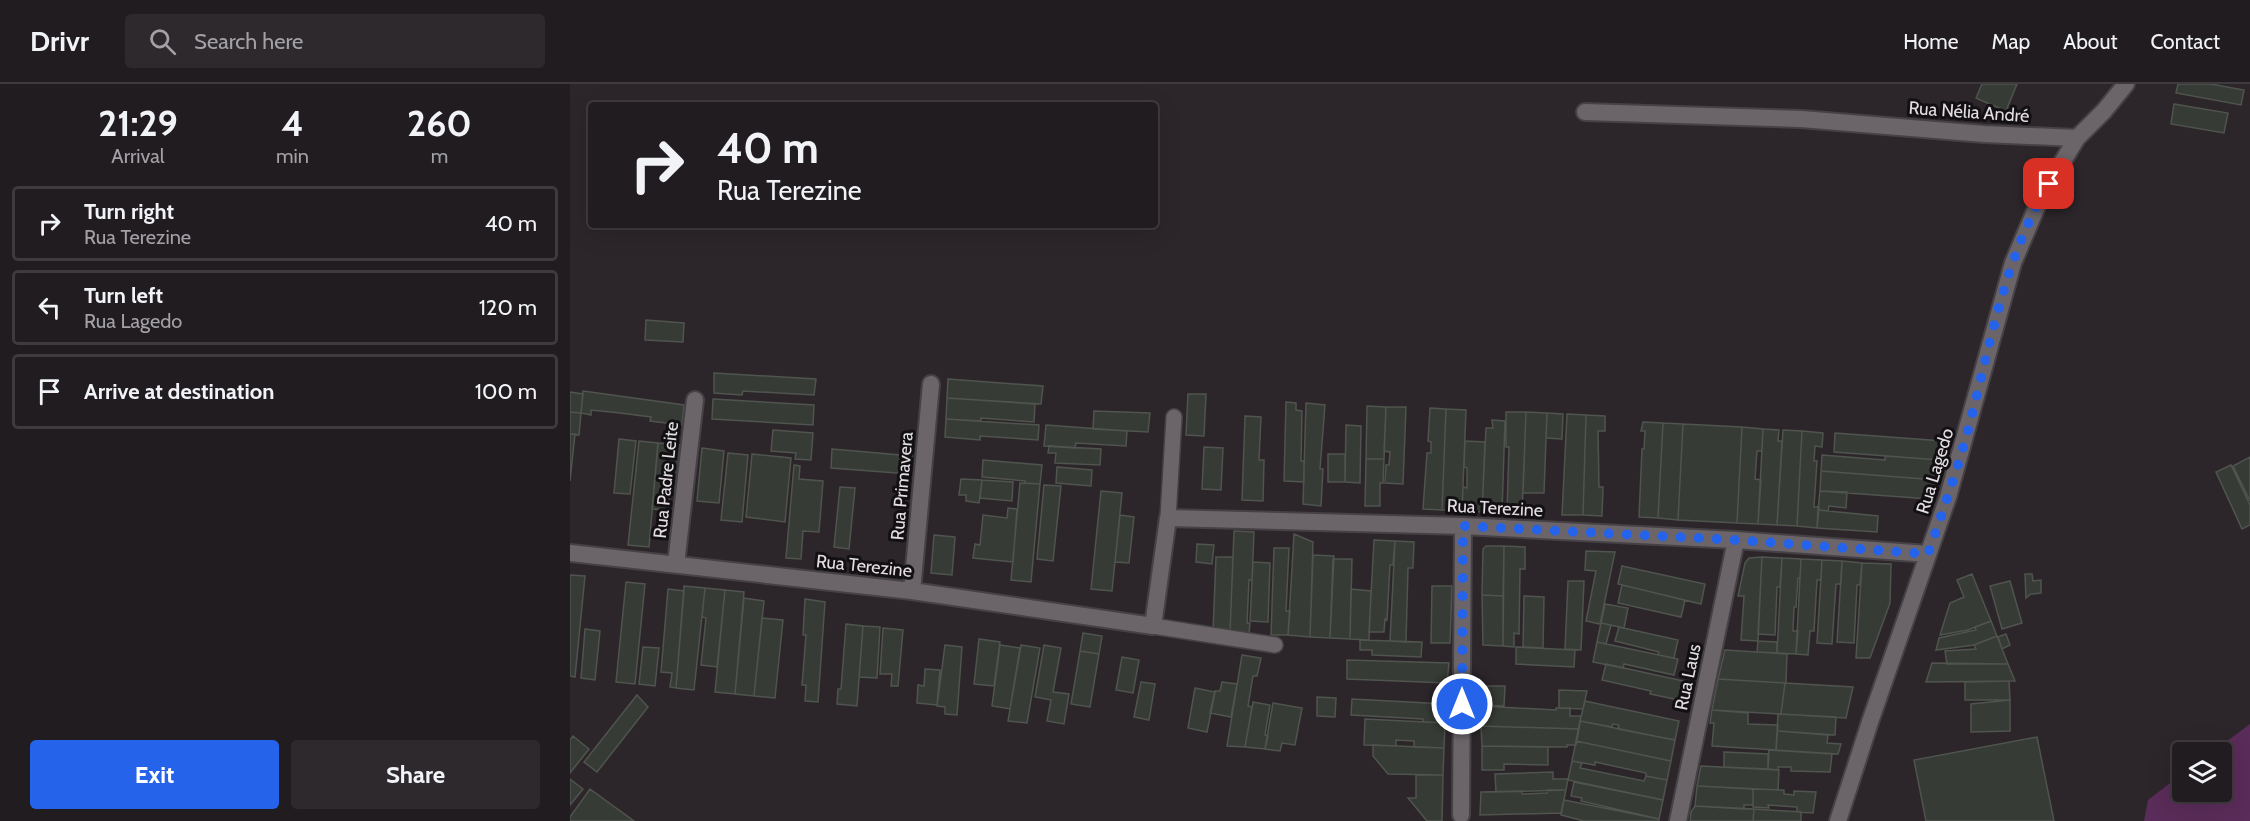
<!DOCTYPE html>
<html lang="en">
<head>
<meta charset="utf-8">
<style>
  body { margin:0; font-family:Cabin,sans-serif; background:#2d292d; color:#f1f3f6; height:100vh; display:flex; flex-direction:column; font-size:22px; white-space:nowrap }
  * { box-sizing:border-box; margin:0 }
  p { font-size:20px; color:#a2a1a5 }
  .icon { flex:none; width:33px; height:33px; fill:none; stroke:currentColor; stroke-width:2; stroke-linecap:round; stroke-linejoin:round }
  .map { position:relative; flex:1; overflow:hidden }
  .panel { display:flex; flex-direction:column; background:#211c20; width:570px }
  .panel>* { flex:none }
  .guide { position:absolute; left:18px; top:18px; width:570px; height:126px; border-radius:6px; box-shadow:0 6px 24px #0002,0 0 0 2px #3e3a3e; background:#211c20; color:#f1f3f6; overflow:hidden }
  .fabs { position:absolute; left:1602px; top:658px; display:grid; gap:12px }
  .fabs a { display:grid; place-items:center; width:60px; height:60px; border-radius:6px; background:#211c20; box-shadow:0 6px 24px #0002,0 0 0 2px #3e3a3e; font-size:30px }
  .pin { position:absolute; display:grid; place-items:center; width:51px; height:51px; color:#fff; margin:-26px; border-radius:12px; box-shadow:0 3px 9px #0006 }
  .me { position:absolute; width:66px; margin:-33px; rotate:0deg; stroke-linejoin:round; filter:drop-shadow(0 0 4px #0008) }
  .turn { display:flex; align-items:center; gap:21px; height:126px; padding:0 30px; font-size:27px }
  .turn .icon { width:78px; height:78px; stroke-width:2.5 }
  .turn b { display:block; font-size:42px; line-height:51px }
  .eta { display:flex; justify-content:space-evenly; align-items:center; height:102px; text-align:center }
  .eta b { font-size:36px; font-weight:700; line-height:42px }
  .button { display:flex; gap:12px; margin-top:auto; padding:12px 30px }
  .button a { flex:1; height:69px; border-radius:6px; background:#2563eb; color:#fff; font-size:24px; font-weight:700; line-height:69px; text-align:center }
  .button a+a { background:#2d292d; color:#f1f3f6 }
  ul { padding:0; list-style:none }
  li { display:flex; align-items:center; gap:18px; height:75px; margin:0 12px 9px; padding:0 18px; border:3px solid #3e3a3e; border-radius:6px }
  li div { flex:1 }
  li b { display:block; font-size:22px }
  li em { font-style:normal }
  header { display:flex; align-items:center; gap:36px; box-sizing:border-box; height:84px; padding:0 30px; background:#211c20; border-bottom:2px solid #3e3a3e }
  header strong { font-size:28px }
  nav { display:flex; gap:33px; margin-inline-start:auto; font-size:21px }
  .search { width:420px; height:54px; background:#2d292d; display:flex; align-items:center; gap:15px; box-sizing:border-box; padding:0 21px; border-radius:6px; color:#a2a1a5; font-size:22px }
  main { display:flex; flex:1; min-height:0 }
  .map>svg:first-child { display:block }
  .green { fill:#5a2c59 }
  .building { fill:#373b35; stroke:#50544e; stroke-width:1.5 }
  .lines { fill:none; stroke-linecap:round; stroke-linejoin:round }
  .service-casing { stroke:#454145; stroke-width:18 }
  .minor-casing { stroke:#454145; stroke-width:20 }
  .service { stroke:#6b656a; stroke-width:15 }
  .minor { stroke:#6b656a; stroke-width:16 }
  .route { stroke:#2563eb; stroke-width:10; stroke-dasharray:0 18 }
  .labels { text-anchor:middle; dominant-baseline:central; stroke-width:6; stroke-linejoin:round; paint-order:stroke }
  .street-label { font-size:18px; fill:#e2dee2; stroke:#131013 }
</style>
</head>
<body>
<header>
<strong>Drivr</strong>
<div class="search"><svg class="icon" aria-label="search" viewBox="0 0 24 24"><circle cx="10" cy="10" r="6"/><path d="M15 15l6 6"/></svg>Search here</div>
<nav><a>Home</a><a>Map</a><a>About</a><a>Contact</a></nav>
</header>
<main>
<section class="panel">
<div class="eta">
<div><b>21:29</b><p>Arrival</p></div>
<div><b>4</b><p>min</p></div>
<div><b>260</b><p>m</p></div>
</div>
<ul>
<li><svg class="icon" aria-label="right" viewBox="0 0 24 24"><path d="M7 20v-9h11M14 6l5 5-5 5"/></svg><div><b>Turn right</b><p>Rua Terezine</p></div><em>40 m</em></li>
<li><svg class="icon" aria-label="left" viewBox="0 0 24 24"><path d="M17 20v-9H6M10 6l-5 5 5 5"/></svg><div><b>Turn left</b><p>Rua Lagedo</p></div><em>120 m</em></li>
<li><svg class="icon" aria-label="arrive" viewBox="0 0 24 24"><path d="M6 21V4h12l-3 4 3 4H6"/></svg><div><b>Arrive at destination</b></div><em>100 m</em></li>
</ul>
<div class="button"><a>Exit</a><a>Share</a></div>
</section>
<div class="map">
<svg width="1680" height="737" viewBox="0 0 1680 737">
  <rect width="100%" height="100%" fill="#2c262b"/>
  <!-- green -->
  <path class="green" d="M1680,640V737H1574L1578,716L1612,690V708H1652V669H1641Z"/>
  <!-- building -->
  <path class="building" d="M1412,0H1447L1436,27L1406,14Z
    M1608,0H1641L1674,6L1671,21L1606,9Z
    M1604,20L1658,29L1654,49L1601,40Z
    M76,236L114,239L113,258L75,256Z
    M144,289L246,295L244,311L173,307L172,311L144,309Z
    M378,295L473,302L471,320L377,314Z
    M13,307L114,321L112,341L80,337L81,333L50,329L21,326V331L11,329Z
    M0,308L13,310L11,329L0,328Z
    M618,310H636L634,352L616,351Z
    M377,314L465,320L464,338L411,334V337L376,335Z
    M143,315L244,321L243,341L142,335Z
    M716,318L726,319V326L732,327L731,377H734V398L714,397Z
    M736,319L755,321L750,385H753L751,422L733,420Z
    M797,322L816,323L814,375H796Z
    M816,323H836L833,400L815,399L816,381H819L820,368L814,367Z
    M860,324L876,325L872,426L853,425L857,369H861V358L858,357Z
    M876,325L896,326L892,427L872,426Z
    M524,327L580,329L578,348L523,345Z
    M0,328L11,329L9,351L0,350Z
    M936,328H956L952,429L937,428L939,363H936Z
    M956,328L977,329L974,409H953Z
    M977,329L993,330L992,355L976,354Z
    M997,330L1016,331L1013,431H992Z
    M1016,331L1035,332V347H1028L1029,403H1033L1032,432L1013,431Z
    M675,332L691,333L689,376H694L693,417L672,416Z
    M376,335L469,341L468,356L410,352V356L375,353Z
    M922,336L935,337L932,428H912L916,344H923Z
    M1073,338L1093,339L1088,434L1069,433L1072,365H1074L1075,347H1071Z
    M1093,339L1113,340L1108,436L1088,434Z
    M1113,340L1172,343L1167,439L1108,436Z
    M476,341L557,347L556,362L506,359L505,364L474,362Z
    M776,341L791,342L790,399L775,398Z
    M1172,343L1193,345L1192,367H1187L1185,395L1191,396L1188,440L1167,439Z
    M1193,345L1209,346L1208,357H1212L1207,441L1188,440Z
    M203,346L243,349L241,376L225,375L226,369L201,367Z
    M1213,346L1232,347L1227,442L1207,441Z
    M1232,347L1253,349L1252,363L1245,362L1244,377H1247L1244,423H1249L1247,444L1227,442Z
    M1265,349L1373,357L1370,376L1264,368Z
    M0,350H5L0,397Z
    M49,355L66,357L60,410L44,409Z
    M69,357L88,359L79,463L58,461Z
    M895,357L915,358L912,428L892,427L893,403L897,404V384L894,383Z
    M88,359L110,361L106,406H100L98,426L82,425Z
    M479,362L531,365L530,381L485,379L486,369H478Z
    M634,363L653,364L651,406L632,405Z
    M132,364L154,367L149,419L127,417Z
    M262,365L342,372L340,390L261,384Z
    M158,369L178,371L172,438L151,436Z
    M182,370L221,374L215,438L176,433Z
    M758,370H775V398H758Z
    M1252,371L1315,376V372L1370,376L1367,396L1251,387Z
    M1680,373V417L1663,382Z
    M796,375H814L813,399H810V422H795Z
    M413,376L472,381L470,400L455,399V397L412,393Z
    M224,381L230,382L229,395L253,397L249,448L233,447L231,475L216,474Z
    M1661,381L1680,421V441L1672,445L1646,388Z
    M487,383L522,386L521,402L486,399Z
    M1251,387L1367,396L1360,415L1250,407Z
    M391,395L412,396L409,419L396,417V411H389Z
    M412,396L443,398L442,417L410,414Z
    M450,399L470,400L461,498L441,496Z
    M474,401L491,402L483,477L467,475Z
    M270,403L285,404L279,465L264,463Z
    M531,407L552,409L542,507L521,505Z
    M1250,407L1277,408L1276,424L1259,422L1258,427L1248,426Z
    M438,424L447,425L443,478L403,474L405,460L410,461L413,431L437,434Z
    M1248,426L1308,432L1307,448L1247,444Z
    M550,431L564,433L559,479L545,478Z
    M664,447L684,448L682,496H679L677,539H680L679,549L660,548Z
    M724,450L743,458L740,553L718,551Z
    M364,451L385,453L382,491L361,489Z
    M804,456L825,457L823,481H820L817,536L815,535L814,548H799Z
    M825,457L844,458L843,484H838L836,558L820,557Z
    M627,460L644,461L642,480L626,478Z
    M916,462H934L933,512L912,511L913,465Z
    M934,462L955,463V485H950L949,550L944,549V563L933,562Z
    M704,464H719L716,527H720L718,551H701Z
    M1016,467L1045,468L1030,540L1016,537L1026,487L1015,486Z
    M743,471L764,472L760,554L740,553Z
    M646,473H663L660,548L643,547Z
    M1192,473L1188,557L1171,556L1174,512H1168L1175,479L1179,474Z
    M1192,473L1212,474L1210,503H1207L1205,551L1188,550Z
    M1212,474L1231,475L1230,494H1228L1226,523H1224L1223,547H1228L1226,570L1207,569Z
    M763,475H782L780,555L760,554Z
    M1231,475L1252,476L1251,496H1247L1244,547H1240L1238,571L1226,570Z
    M1252,476L1272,477L1271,500H1266L1262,560L1247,559Z
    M1272,477L1292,479L1290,501H1287L1284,559L1267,558Z
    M683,478L700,479L698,538L680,537Z
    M1292,479L1321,480L1320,519L1300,574H1286Z
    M1052,482L1135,500L1131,520L1048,500Z
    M1402,490L1421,537L1398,546L1370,551L1380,519L1394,513L1387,496Z
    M1455,490H1462L1463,497L1471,496V509L1461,510L1456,514Z
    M0,491L15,492L5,593L0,592Z
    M998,497H1014L1011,566L995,565Z
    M1440,497L1452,539L1432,545L1420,502Z
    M56,498L75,500L65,600L46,598Z
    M1052,501L1115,516L1111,533L1048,519Z
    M114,502L135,504L124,606L106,604Z
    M862,502H882L880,559H861Z
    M135,504L155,506L147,583L131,581L136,534L132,533Z
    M98,505L114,507L106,604L100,603L102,589L91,588Z
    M781,505L801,507L799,556L780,555Z
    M155,506L174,508L165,610L145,608Z
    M912,511L933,512V562L913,561Z
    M954,512L974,513L973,564L953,563Z
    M174,514L194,517L184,612L165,610Z
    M235,515L255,518L248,618L235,617L236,601H232L236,551H233Z
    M1035,520L1058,524L1054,544L1031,539Z
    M192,534L213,536L205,614L184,612Z
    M1421,537L1427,552L1404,561L1366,566L1369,554L1406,546L1405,543Z
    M1031,539L1041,541L1036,560L1027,558Z
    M276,540L293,542L287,622L267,620L268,605H271Z
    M293,542L310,543L307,594L289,593Z
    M1049,543L1108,556L1104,574L1088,571L1089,568L1045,557Z
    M313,544L333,546L328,602H321L322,590H310Z
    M15,545L30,547L25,596L11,594Z
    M513,549L532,552L529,570L510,567Z
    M1436,550L1440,561L1432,565L1428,553Z
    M1427,552L1438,580H1377L1375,567L1406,565L1404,561Z
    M409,555L430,558L424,602L404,600Z
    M790,556L852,558L851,573L802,571V566H790Z
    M1188,557L1207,558V569L1187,568Z
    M1027,558L1108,575L1104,591L1054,580L1053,584L1023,578Z
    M375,561L392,563L387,631L375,630V623L367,622Z
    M430,561L450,564L440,625L422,622Z
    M451,561L470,564L457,639L438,637Z
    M474,561L491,564L483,608L499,610L494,640L477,637L481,616L465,613Z
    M73,563L89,564L85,602L69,600Z
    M946,563L1005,566L1004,583L946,580Z
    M1155,566L1217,570L1216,599L1148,595Z
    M510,567L529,570L520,623L501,620Z
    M672,571L691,574L687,592H683L678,622L682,623L675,663L657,662Z
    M552,573L569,576L563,609L546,606Z
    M777,576L879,579L877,599L777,595Z
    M1362,579L1438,580L1445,597L1356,598Z
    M1036,580L1118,598L1114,617L1080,610L1081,607L1032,596Z
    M355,585L370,586L367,621L347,619L348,601L354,602Z
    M1148,595L1215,599L1211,630L1142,626Z
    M1439,597L1440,616H1395V598Z
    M571,598L585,600L579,636L564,633Z
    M652,598L667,600L661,633L640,629L645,607H650Z
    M1215,599L1283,603L1276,634L1211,630Z
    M913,602H935L934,622L913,621Z
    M625,604L645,608L637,648L618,644Z
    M989,606L1017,607L1013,625L989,624Z
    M67,611L78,623L27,688L14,678Z
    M747,613L766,614L765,633L747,632Z
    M782,615L876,620L875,639L853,638V635L781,631Z
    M1440,616V647L1401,648V620Z
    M1015,617L1109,637L1105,656L1048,645L1049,641L1043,640L1042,643L1010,637Z
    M683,618L700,621L695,651L698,652L695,665L675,663Z
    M703,619L732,624L725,661L712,659L710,667L695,665Z
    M911,622L986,626V624H1000V632H1011L1009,645L911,642Z
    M1142,626L1178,629V640L1208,641L1206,666L1142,662L1144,639H1140Z
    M1208,630L1266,633L1265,651L1207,647Z
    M795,635L875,639L874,664L844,663V657L826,656V662L794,661Z
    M1010,637L1105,656L1101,677L1006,657Z
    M911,642L1009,645L1006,661H997V663L912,662Z
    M1207,647L1258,651L1257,659L1271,660L1268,670L1206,666Z
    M3,652L19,665L0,689V656Z
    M1467,653L1484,737H1356L1344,676Z
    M1006,657L1101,677L1097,696L1076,692V689L1025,678V681L1002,677Z
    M803,661L874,664L873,691L818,690L803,672Z
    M912,662L978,663V681L934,680V686H912Z
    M1199,666L1262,670L1260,688L1221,687V683H1208V686L1198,685Z
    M1154,668L1198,670V685L1154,683Z
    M1002,677L1012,679L1010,684L1074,697L1076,692L1097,696L1093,716L998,696Z
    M1131,682L1209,686L1208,706L1127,702Z
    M983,688V695H998L996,706L926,708L925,690Z
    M846,691H873L872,737H857L838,714H846Z
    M0,695L13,705L0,721Z
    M1004,698L1093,716L1089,735L1011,717L1012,714L1001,712Z
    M1127,702L1183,705V721H1174V725L1125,722Z
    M20,705L64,737H0V733Z
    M1183,705L1214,706V710L1224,711V707L1246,708L1243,729L1227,728V723L1198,721L1199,724L1183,723Z
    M977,706H996L991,729L910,731L911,708L952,707V710L977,709Z
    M994,716L1089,735V737H1014L991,731Z
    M1125,722L1184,725L1183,737H1120L1121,728Z
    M1184,725L1231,728V737H1183Z"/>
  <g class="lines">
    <defs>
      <path id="service" d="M598,434L604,333
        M583,542L705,561"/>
      <path id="minor" d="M1015,28L1231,35L1414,50L1507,54
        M0,469L342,507L583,542L598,434L893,442L1166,456L1358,470
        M106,480L125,316
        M342,507L361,300
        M891,731L893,442
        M1108,737L1166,456
        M1268,737L1300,638L1378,413L1443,179L1471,113L1507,54L1534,27L1556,0"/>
    </defs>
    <!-- service casing -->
    <use href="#service" class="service-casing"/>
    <!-- minor casing -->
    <use href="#minor" class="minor-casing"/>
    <!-- service -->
    <use href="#service" class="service"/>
    <!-- minor -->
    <use href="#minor" class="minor"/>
  </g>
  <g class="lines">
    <!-- route -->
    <path class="route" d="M892,620L893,442L1166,456L1358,470C1371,433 1384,395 1395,357C1419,271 1432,177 1479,100"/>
  </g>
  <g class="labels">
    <!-- street labels -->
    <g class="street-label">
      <text transform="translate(1399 28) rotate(4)">Rua Nélia André</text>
      <text transform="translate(1365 387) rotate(-73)">Rua Lagedo</text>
      <text transform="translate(96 396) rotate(-84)">Rua Padre Leite</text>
      <text transform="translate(332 402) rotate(-85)">Rua Primavera</text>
      <text transform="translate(925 424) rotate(3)">Rua Terezine</text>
      <text transform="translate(294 482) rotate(6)">Rua Terezine</text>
      <text transform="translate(1118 593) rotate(-78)">Rua Laus</text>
    </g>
  </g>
</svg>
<div class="fabs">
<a><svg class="icon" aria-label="layers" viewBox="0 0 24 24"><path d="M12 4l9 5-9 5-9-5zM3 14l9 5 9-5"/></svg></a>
</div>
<div class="pin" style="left:1479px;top:100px;background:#d93025"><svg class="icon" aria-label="arrive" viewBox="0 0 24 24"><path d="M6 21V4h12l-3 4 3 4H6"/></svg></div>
<svg class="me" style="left:892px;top:620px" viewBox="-20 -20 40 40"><circle r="17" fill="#2563eb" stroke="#fff" stroke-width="3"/><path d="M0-11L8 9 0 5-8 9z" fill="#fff"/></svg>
<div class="guide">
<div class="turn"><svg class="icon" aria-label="right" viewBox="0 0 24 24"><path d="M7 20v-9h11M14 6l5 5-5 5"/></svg><div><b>40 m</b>Rua Terezine</div></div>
</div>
</div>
</main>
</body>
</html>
